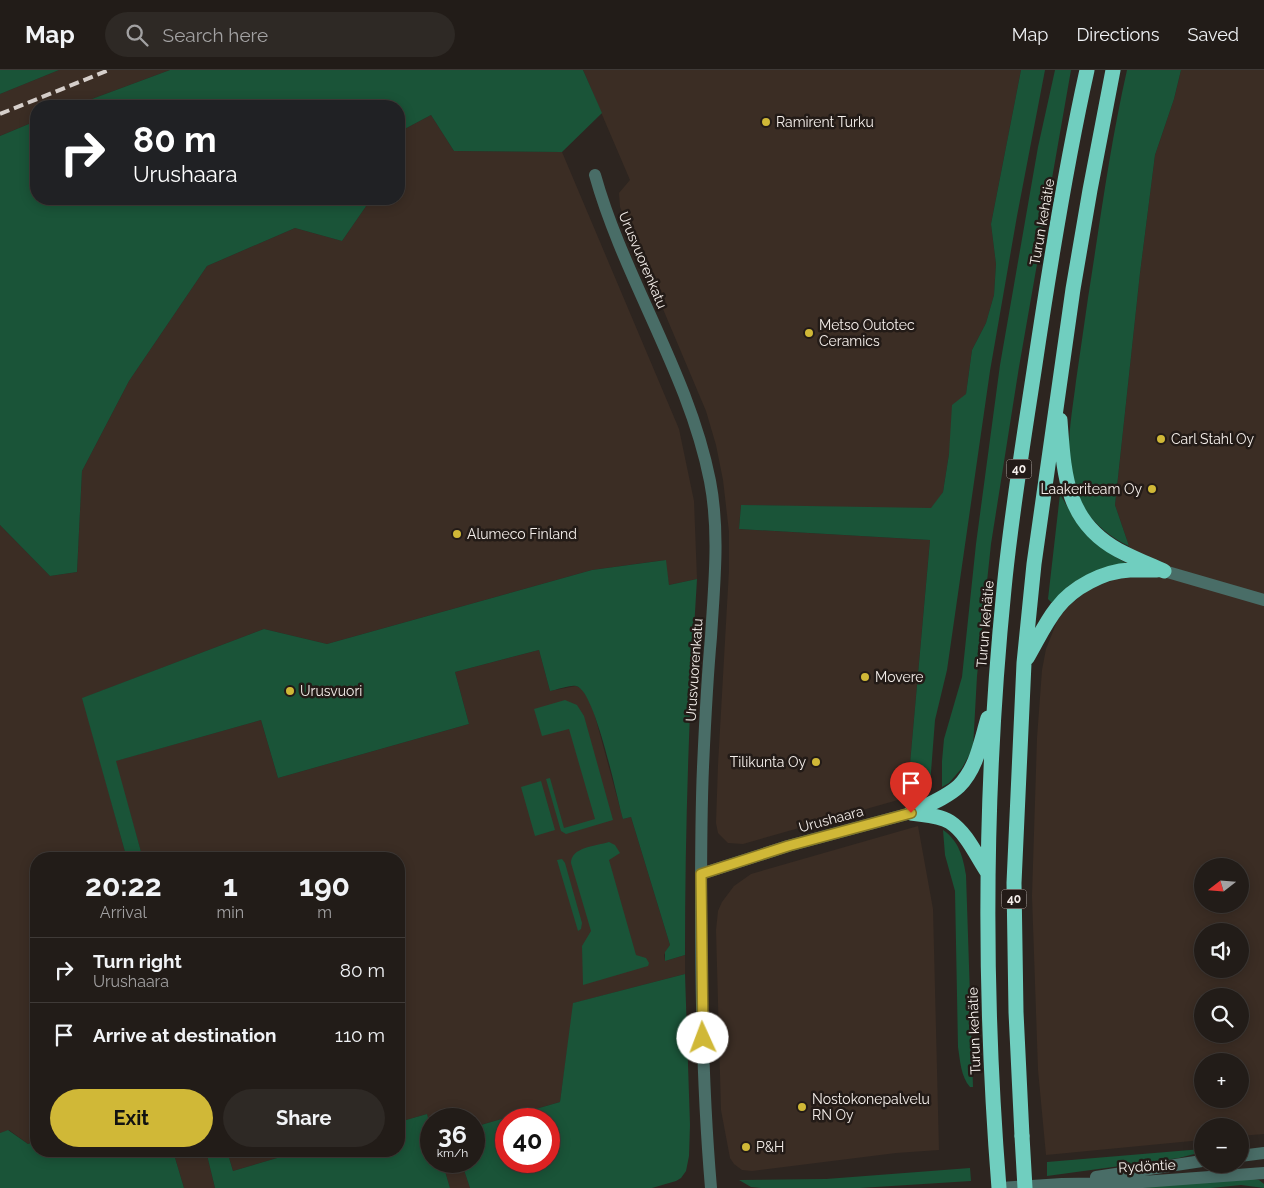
<!DOCTYPE html>
<html lang="en">
<head>
<meta charset="utf-8">
<style>
  body { margin:0; font-family:Raleway,sans-serif; background:#2e2925; color:#f1f3f6; height:100vh; display:flex; flex-direction:column; font-size:19px; white-space:nowrap }
  * { box-sizing:border-box; margin:0 }
  p { font-size:16px; color:#a2a1a2 }
  .icon { flex:none; width:28px; height:28px; fill:none; stroke:currentColor; stroke-width:2; stroke-linecap:round; stroke-linejoin:round }
  .map { position:relative; flex:1; overflow:hidden }
  .sheet { position:absolute; left:30px; top:782px; width:375px; height:305px; display:flex; flex-direction:column; background:#221c18; border-radius:20px; box-shadow:0 2px 12px #0003,0 0 0 1px #3f3a37 }
  .sheet>* { flex:none }
  .hud { position:absolute; left:30px; top:30px; width:375px; height:105px; border-radius:20px; box-shadow:0 2px 12px #0003,0 0 0 1px #3f3a37; background:#202124; color:#fff; overflow:hidden }
  .needle { width:32px; rotate:253deg }
  .fabs { position:absolute; left:1194px; top:788px; display:grid; gap:10px }
  .fabs a { display:grid; place-items:center; width:55px; height:55px; border-radius:50%; background:#221c18; box-shadow:0 2px 12px #0003,0 0 0 1px #3f3a37; font-size:25px }
  .speed { position:absolute; left:420px; top:1038px; display:flex; gap:10px; font-size:25px; font-weight:700; text-align:center }
  .speed>* { display:grid; place-content:center; width:65px; height:65px; border-radius:50%; background:#221c18; box-shadow:0 2px 12px #0003,0 0 0 1px #3f3a37; line-height:1 }
  .speed small { font-size:12px; font-weight:400 }
  .speed .limit { border:8px solid #d22; background:#fff; color:#111 }
  .pin { position:absolute; display:grid; place-items:center; width:42px; height:42px; color:#fff; margin:-51px -21px; border-radius:50% 50% 50% 0; rotate:-45deg; box-shadow:0 0 5px #0007 }
  .pin .icon { rotate:45deg }
  .me { position:absolute; width:55px; margin:-28px; rotate:358deg; stroke-linejoin:round; filter:drop-shadow(0 0 4px #0008) }
  .turn { display:flex; align-items:center; gap:18px; height:105px; padding:0 20px; font-size:22px }
  .turn .icon { width:65px; height:65px; stroke-width:2.5 }
  .turn b { display:block; font-size:35px; line-height:42px }
  .eta { display:flex; justify-content:space-evenly; align-items:center; height:85px; text-align:center }
  .eta b { font-size:30px; font-weight:700; line-height:35px }
  .primary-button { display:flex; gap:10px; margin-top:auto; padding:10px 20px }
  .primary-button a { flex:1; height:58px; border-radius:30px; background:#d0b837; color:#111; font-size:20px; font-weight:700; line-height:58px; text-align:center }
  .primary-button a+a { background:#2e2925; color:#f1f3f6 }
  ul { padding:0; list-style:none }
  li { display:flex; align-items:center; gap:15px; height:65px; padding:0 20px; border-top:1px solid #3f3a37 }
  li div { flex:1 }
  li b { display:block; font-size:19px }
  li em { font-style:normal }
  header { display:flex; align-items:center; gap:30px; box-sizing:border-box; height:70px; padding:0 25px; background:#221c18; border-bottom:1px solid #3f3a37 }
  header strong { font-size:24px }
  nav { display:flex; gap:28px; margin-inline-start:auto; font-size:18px }
  .search { width:350px; height:45px; background:#2e2925; display:flex; align-items:center; gap:12px; box-sizing:border-box; padding:0 18px; border-radius:28px; color:#a2a1a2; font-size:19px }
  .map>svg:first-child { display:block }
  .built { fill:#3b2d24; fill-rule:evenodd }
  .green { fill:#1a5438; fill-rule:evenodd }
  .lines { fill:none; stroke-linecap:round; stroke-linejoin:round }
  .minor { stroke:#496d67; stroke-width:12 }
  .highway { stroke:#70cebf; stroke-width:15 }
  .rail { stroke:#d6cfcb; stroke-width:4; stroke-dasharray:10 5; stroke-linecap:butt }
  .highway-bridge { stroke:#70cebf; stroke-width:15 }
  .route-casing { stroke:#877824; stroke-width:12 }
  .route { stroke:#d0b837; stroke-width:9 }
  .poi-dot { fill:#d0b837; stroke:#231b17; stroke-width:2 }
  .labels { text-anchor:middle; dominant-baseline:central; stroke-width:5; stroke-linejoin:round; paint-order:stroke }
  .shield { fill:#231b17; stroke:#b6afab; stroke-width:1 }
  .shield-label { font-size:12px; font-weight:bold; fill:#f5efeb }
  .poi-label { font-size:14px; fill:#f5efeb; stroke:#231b17; text-anchor:start }
  .street-label { font-size:14px; fill:#f5efeb; stroke:#231b17 }
</style>
</head>
<body>
<header>
<strong>Map</strong>
<div class="search"><svg class="icon" aria-label="search" viewBox="0 0 24 24"><circle cx="10" cy="10" r="6"/><path d="M15 15l6 6"/></svg>Search here</div>
<nav><a>Map</a><a>Directions</a><a>Saved</a></nav>
</header>
<div class="map">
<svg width="1264" height="1118" viewBox="0 0 1264 1118">
  <rect width="100%" height="100%" fill="#2d2520"/>
  <!-- built -->
  <path class="built" d="M59,0H170L73,36H36V51L0,66V24Z
    M583,0H1021L991,154L996,194L994,225L986,253L972,280L966,324L949,384L943,422L932,439L741,435L739,459L930,470L909,705L912,726L743,774L728,773L718,763L716,753L718,695L729,500V462L723,410L716,375L706,341L620,137L619,123L630,110Z
    M1181,0H1264V1064L1240,1066V1056H1202V1070L1046,1085L1038,1000L1032,826L1037,668L1042,600L1046,579L1058,549L1066,538L1089,519L1122,507L1129,476L1115,435L1140,203L1155,85L1174,29ZM1202,796H1240V834H1202ZM1202,861H1240V899H1202ZM1202,926H1240V964H1202ZM1202,991H1240V1029H1202Z
    M431,45L454,81L562,82L679,359L694,431L697,509L669,515L665,490L592,500L327,574L264,559L83,628L127,789H36V1071L28,1074L9,1060L0,1063V455L50,506L77,502L82,401L129,311L207,196L295,158L342,171L371,129H399V62Z
    M539,580L550,621L576,616L582,619L592,635L623,749L631,747L670,875L664,885L665,891L685,885V904L574,933L560,1032L474,1057V1049H431V1057L427,1044L399,1052V789H143L115,691L261,650L278,708L469,654L455,602Z
    M918,756L933,839L939,1080L896,1083L752,1101L742,1100L734,1094L730,1088L721,1040L716,860L718,841L722,832L734,816L751,804Z
    M173,1081H206L215,1118H184Z
    M227,1081H301L233,1101Z
    M442,1091H461L470,1118H450Z"/>
  <!-- green -->
  <path class="green" d="M0,0H59L0,24Z
    M170,0H583L602,43L562,82L454,81L431,45L399,62V36H73Z
    M1021,0H1045L1017,146L990,301L947,600L935,650L930,715L912,726L909,705L930,470L739,459L741,435L931,438L943,422L949,384L952,335L966,324L972,280L986,253L994,225L996,194L991,154Z
    M1055,0H1071L1019,297L991,474L977,606L973,678L962,698L949,713L942,717V691L944,669L962,607L976,474L1000,295L1038,77Z
    M1127,0H1181L1174,29L1155,85L1140,203L1115,435L1129,476C1105,465 1085,446 1075,420C1063,386 1072,345 1076,311C1080,283 1084,256 1088,228C1100,152 1110,75 1127,0Z
    M36,51V129H371L342,171L295,158L207,196L129,311L82,401L77,502L50,506L0,455V66Z
    M1060,424C1079,458 1091,474 1126,493L1079,509L1067,517L1052,533L1048,529Z
    M666,490L669,515L697,509C689,635 685,760 685,885L665,891V882L670,875L631,747L623,749C617,729 595,619 576,616C569,615 557,620 550,621L539,580L455,602L469,654L278,708L261,650L116,691L143,789H127L82,628L264,559L327,574L592,500Z
    M565,630L577,635L584,646L613,750L566,764L561,761L546,709L550,708L564,758L595,749L569,659L542,666L534,639Z
    M541,711L555,760L535,766L521,717Z
    M943,760C959,771 963,787 966,805L973,1017H970C961,1007 960,990 958,977L955,821L945,785Z
    M609,772L615,775L620,783L609,790L636,885L646,888L649,893L648,896L583,915L582,876L591,861L571,793C571,777 596,776 609,772Z
    M562,789L565,793L582,853L581,859L578,861L557,790Z
    M685,904L690,1055L689,1086L686,1101L681,1108L676,1111L652,1118H470L461,1091H474V1057L560,1032L573,933ZM506,1049H549V1091H506Z
    M427,1044L431,1057V1091H442L450,1118H215L206,1081H227L233,1101L301,1081H399V1052Z
    M8,1060L28,1074L36,1071V1081H173L184,1118H0V1063Z
    M1202,1079V1082L1179,1088L1047,1106V1092Z
    M970,1098L971,1111L860,1118H761L751,1117L739,1110L826,1109Z
    M1247,1108L1259,1110L1264,1114V1118L1241,1115L1211,1118H1118Z"/>
  <g class="lines">
    <!-- minor -->
    <path class="minor" d="M595,105C624,209 689,304 710,411C720,463 714,515 711,567C707,610 705,653 703,697C701,743 701,791 701,837C701,931 703,1025 711,1118
      M1164,501L1264,530
      M701,804L788,776L911,743
      M1240,1086L1264,1083
      M1096,1107L1202,1091
      M1001,1118L1062,1114L1129,1113L1264,1103"/>
    <!-- highway -->
    <path class="highway" d="M1060,350C1064,403 1065,451 1118,480C1133,488 1148,494 1164,501
      M1027,588C1037,571 1045,553 1057,538C1073,517 1104,501 1130,500C1139,500 1148,500 1157,500
      M911,743C927,735 946,728 959,716C977,698 981,671 988,648
      M911,743C923,745 939,745 950,752C967,763 977,787 988,803
      M1022,1066L1016,942L1014,813L1024,593L1034,494L1073,219L1090,120L1113,0
      M999,1118C983,919 984,718 1004,519C1011,446 1023,373 1034,301C1049,200 1065,99 1087,0"/>
    <!-- rail -->
    <path class="rail" d="M0,44L109,0"/>
    <!-- highway-bridge -->
    <path class="highway-bridge" d="M1022,1066L1025,1118"/>
  </g>
  <g class="lines">
    <defs>
      <path id="route" d="M703,968L701,804L788,776L911,743"/>
    </defs>
    <!-- route casing -->
    <use href="#route" class="route-casing"/>
    <!-- route -->
    <use href="#route" class="route"/>
  </g>
  <!-- markers -->
  <g class="poi-dot">
    <circle cx="766" cy="52" r="5"/>
    <circle cx="809" cy="263" r="5"/>
    <circle cx="1161" cy="369" r="5"/>
    <circle cx="1152" cy="419" r="5"/>
    <circle cx="457" cy="464" r="5"/>
    <circle cx="865" cy="607" r="5"/>
    <circle cx="290" cy="621" r="5"/>
    <circle cx="816" cy="692" r="5"/>
    <circle cx="802" cy="1037" r="5"/>
    <circle cx="746" cy="1077" r="5"/>
  </g>
  <g class="labels">
    <!-- shield labels -->
    <g class="shield">
      <rect x="1006.5" y="389.5" width="25" height="19" rx="4"/>
      <rect x="1001.5" y="819.5" width="25" height="19" rx="4"/>
    </g>
    <g class="shield-label">
      <text x="1019" y="399">40</text>
      <text x="1014" y="829">40</text>
    </g>
    <!-- poi labels -->
    <g class="poi-label">
      <text x="776" y="52">Ramirent Turku</text>
      <text x="819" y="255">Metso Outotec<tspan x="819" dy="16">Ceramics</tspan></text>
      <text x="1171" y="369">Carl Stahl Oy</text>
      <text x="1142" y="419" text-anchor="end">Laakeriteam Oy</text>
      <text x="467" y="464">Alumeco Finland</text>
      <text x="875" y="607">Movere</text>
      <text x="300" y="621">Urusvuori</text>
      <text x="806" y="692" text-anchor="end">Tilikunta Oy</text>
      <text x="812" y="1029">Nostokonepalvelu<tspan x="812" dy="16">RN Oy</tspan></text>
      <text x="756" y="1077">P&amp;H</text>
    </g>
    <!-- street labels -->
    <g class="street-label">
      <text transform="translate(1042 152) rotate(-80)">Turun kehätie</text>
      <text transform="translate(643 190) rotate(67)">Urusvuorenkatu</text>
      <text transform="translate(985 554) rotate(-85)">Turun kehätie</text>
      <text transform="translate(694 600) rotate(-86)">Urusvuorenkatu</text>
      <text transform="translate(831 749) rotate(-15)">Urushaara</text>
      <text transform="translate(974 961) rotate(-92)">Turun kehätie</text>
      <text transform="translate(1147 1096) rotate(-3)">Rydöntie</text>
    </g>
  </g>
</svg>
<div class="fabs">
<a><svg class="needle" viewBox="-14 -14 28 28"><path d="M0-13l5 13h-10z" fill="#e53935"/><path d="M0 13l5-13h-10z" fill="#a2a1a2"/></svg></a>
<a><svg class="icon" aria-label="sound" viewBox="0 0 24 24"><path d="M4 9h4l5-4v14l-5-4H4zM17 9q2 3 0 6"/></svg></a>
<a><svg class="icon" aria-label="search" viewBox="0 0 24 24"><circle cx="10" cy="10" r="6"/><path d="M15 15l6 6"/></svg></a>
<a>+</a>
<a>−</a>
</div>
<div class="speed"><div>36<small>km/h</small></div><div class="limit">40</div></div>
<div class="pin" style="left:911px;top:743px;background:#d93025"><svg class="icon" aria-label="arrive" viewBox="0 0 24 24"><path d="M6 21V4h12l-3 4 3 4H6"/></svg></div>
<svg class="me" style="left:703px;top:968px" viewBox="-20 -20 40 40"><circle r="19" fill="#fff"/><path d="M0-13L10 11 0 6-10 11z" fill="#d0b837"/></svg>
<div class="hud">
<div class="turn"><svg class="icon" aria-label="right" viewBox="0 0 24 24"><path d="M7 20v-9h11M14 6l5 5-5 5"/></svg><div><b>80 m</b>Urushaara</div></div>
</div>
<section class="sheet">
<div class="eta">
<div><b>20:22</b><p>Arrival</p></div>
<div><b>1</b><p>min</p></div>
<div><b>190</b><p>m</p></div>
</div>
<ul>
<li><svg class="icon" aria-label="right" viewBox="0 0 24 24"><path d="M7 20v-9h11M14 6l5 5-5 5"/></svg><div><b>Turn right</b><p>Urushaara</p></div><em>80 m</em></li>
<li><svg class="icon" aria-label="arrive" viewBox="0 0 24 24"><path d="M6 21V4h12l-3 4 3 4H6"/></svg><div><b>Arrive at destination</b></div><em>110 m</em></li>
</ul>
<div class="primary-button"><a>Exit</a><a>Share</a></div>
</section>
</div>
</body>
</html>
